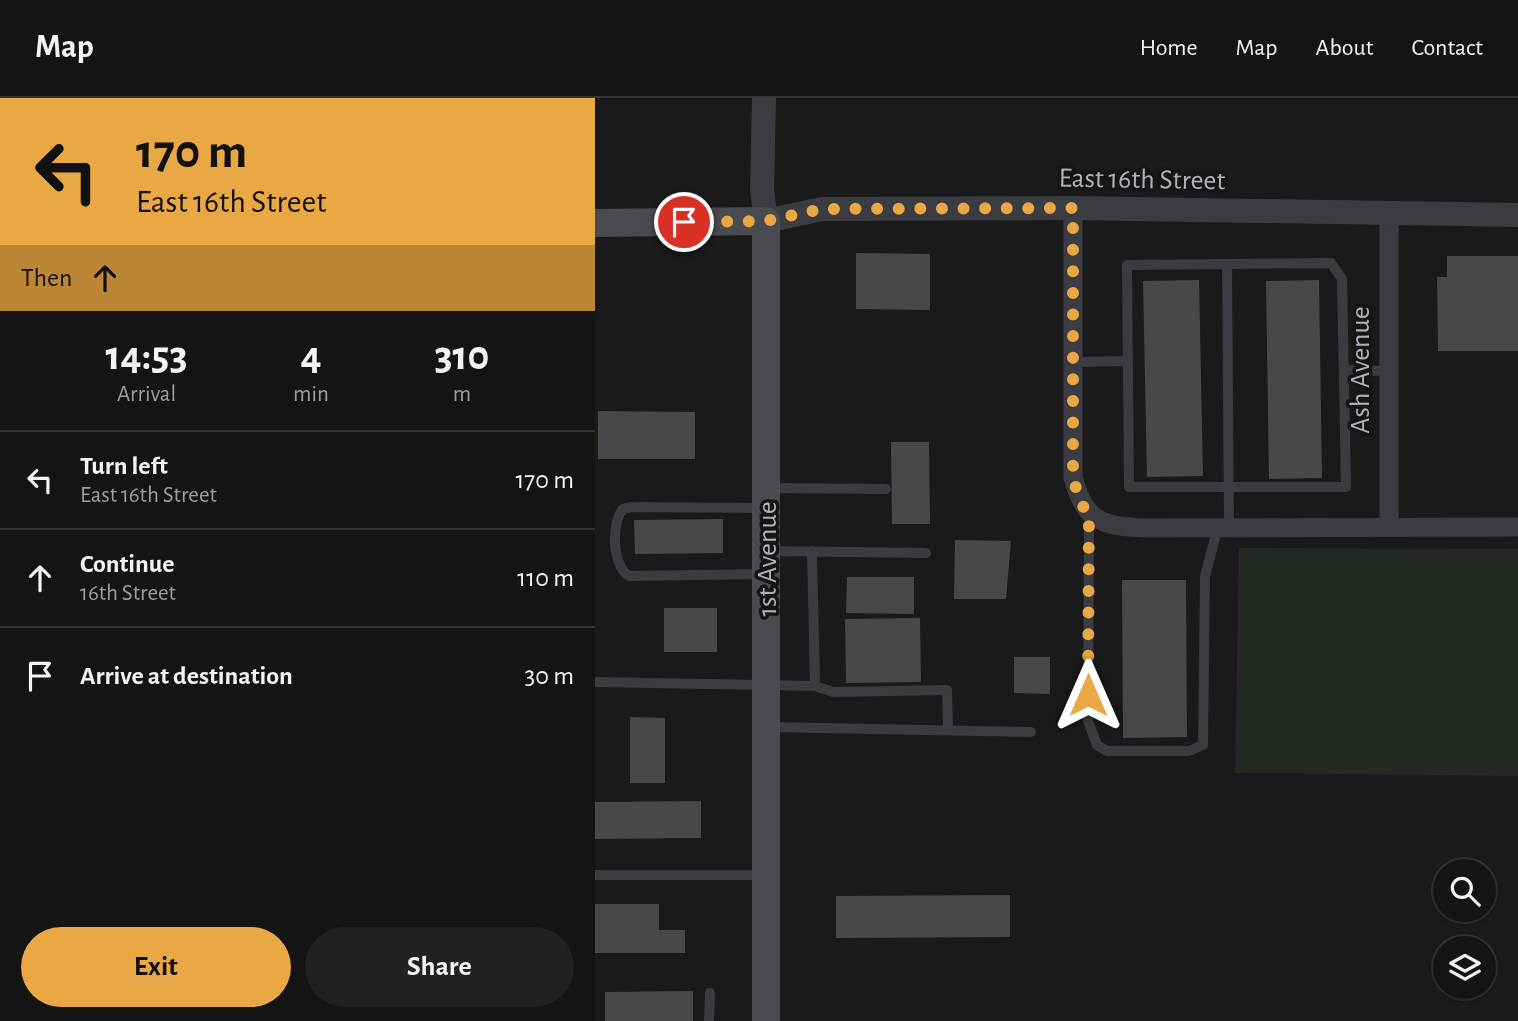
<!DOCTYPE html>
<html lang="en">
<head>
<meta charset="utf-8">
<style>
  body { margin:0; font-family:"Alegreya Sans",sans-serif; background:#212122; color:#f1f3f6; height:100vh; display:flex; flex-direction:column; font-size:26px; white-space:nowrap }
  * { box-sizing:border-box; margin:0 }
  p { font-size:23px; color:#9d9ea0 }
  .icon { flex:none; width:38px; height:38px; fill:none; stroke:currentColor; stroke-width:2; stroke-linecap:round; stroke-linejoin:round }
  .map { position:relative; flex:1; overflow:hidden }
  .details { display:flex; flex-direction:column; background:#141415; width:595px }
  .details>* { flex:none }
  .guide { background:#eaa844; color:#111; overflow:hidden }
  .fabs { position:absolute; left:838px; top:761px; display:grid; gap:14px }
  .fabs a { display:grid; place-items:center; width:63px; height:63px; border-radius:50%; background:#141415; box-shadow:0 2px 5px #0004,0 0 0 2px #333334; font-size:35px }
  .pin { position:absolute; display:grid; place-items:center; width:60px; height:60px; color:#fff; margin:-30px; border:4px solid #fff; border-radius:50%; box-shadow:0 2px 7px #0007 }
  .me { position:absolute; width:77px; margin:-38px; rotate:0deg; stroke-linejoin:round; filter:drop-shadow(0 0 5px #0008) }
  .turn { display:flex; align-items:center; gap:24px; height:147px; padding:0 21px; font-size:32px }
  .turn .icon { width:91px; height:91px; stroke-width:2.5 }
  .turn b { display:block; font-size:49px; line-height:60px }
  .then { display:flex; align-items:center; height:66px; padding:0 21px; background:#0003; gap:14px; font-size:26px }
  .eta { display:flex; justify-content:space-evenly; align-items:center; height:119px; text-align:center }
  .eta b { font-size:42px; font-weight:700; line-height:49px }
  .action { display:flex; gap:14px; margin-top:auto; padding:14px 21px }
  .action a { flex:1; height:80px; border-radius:42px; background:#eaa844; color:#111; font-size:28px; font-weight:700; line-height:80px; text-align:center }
  .action a+a { background:#212122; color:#f1f3f6 }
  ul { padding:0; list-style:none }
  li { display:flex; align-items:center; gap:21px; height:98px; padding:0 21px; border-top:2px solid #333334 }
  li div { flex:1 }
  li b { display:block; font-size:26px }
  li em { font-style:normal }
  header { display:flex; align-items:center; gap:42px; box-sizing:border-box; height:98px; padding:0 35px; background:#141415; border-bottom:2px solid #333334 }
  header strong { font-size:33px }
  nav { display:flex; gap:38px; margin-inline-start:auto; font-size:24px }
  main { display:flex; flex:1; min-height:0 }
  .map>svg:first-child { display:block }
  .green { fill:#222a22 }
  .building { fill:#47484c }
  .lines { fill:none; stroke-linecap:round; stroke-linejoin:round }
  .service { stroke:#3b3c41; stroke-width:10 }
  .minor { stroke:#3b3c41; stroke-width:19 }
  .tertiary { stroke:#3b3c41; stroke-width:24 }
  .secondary { stroke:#494b51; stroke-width:28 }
  .route { stroke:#eaa844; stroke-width:12; stroke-dasharray:0 21.6 }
  .labels { text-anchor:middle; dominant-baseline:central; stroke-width:7; stroke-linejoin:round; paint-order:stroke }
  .street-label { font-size:28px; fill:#adb2bb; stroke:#151517 }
</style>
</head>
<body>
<header>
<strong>Map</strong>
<nav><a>Home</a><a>Map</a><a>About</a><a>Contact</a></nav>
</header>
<main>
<section class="details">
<div class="guide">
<div class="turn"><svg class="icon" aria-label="left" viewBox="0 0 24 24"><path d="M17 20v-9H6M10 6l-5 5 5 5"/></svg><div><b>170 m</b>East 16th Street</div></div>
<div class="then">Then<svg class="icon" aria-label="ahead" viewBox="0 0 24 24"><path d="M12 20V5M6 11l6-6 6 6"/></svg></div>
</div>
<div class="eta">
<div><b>14:53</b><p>Arrival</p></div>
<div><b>4</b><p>min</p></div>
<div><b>310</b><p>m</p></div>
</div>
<ul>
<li><svg class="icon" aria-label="left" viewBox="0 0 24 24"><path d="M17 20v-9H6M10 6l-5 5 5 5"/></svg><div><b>Turn left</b><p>East 16th Street</p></div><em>170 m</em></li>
<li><svg class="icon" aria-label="ahead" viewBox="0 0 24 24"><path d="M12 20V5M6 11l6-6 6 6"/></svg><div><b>Continue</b><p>16th Street</p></div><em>110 m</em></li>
<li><svg class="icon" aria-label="arrive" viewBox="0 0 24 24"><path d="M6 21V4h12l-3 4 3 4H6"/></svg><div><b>Arrive at destination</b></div><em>30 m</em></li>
</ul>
<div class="action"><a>Exit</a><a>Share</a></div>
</section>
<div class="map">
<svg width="923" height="923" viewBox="0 0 923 923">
  <rect width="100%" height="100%" fill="#1a1a1c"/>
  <!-- green -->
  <path class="green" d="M644,450L923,451V678L640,675Z"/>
  <!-- building -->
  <path class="building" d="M261,155L335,156V212L261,211Z
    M852,158H923V253H843L842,179H852Z
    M604,182L608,378L552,379L548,183Z
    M724,182L727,380L674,381L671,183Z
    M3,313L100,314V361H3Z
    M296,344H334L335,426H297Z
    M128,421V455L40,456L39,422Z
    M360,442L416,443L411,501H359Z
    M252,479H319V516L251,515Z
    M527,482H591L592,639L528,640Z
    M69,510H122V554H69Z
    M325,520L326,584L251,585L250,521Z
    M419,559H455V596L419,595Z
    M35,619L70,620V685H35Z
    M106,703V740L0,741V704Z
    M415,797V839L241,840V798Z
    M0,806H64V832H90V855H0Z
    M98,893V923H10V894Z"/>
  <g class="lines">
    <!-- service -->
    <path class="service" d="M632,166L532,167L534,389H751L747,181L736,165L632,166L634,428
      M479,264L533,263
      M749,272L794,273
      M173,390L291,391
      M168,410L37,409L28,411C16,425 17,468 34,478L168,476
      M494,415L493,623L502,647L512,653H594L608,647L610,478L623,429
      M173,453L331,455
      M0,584L220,588L217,453
      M220,588L238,594L352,592L353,632
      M173,629L436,634
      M0,777H167
      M114,923L115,895"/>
    <!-- minor -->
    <path class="minor" d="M478,110V379C490,424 506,428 551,430L923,429
      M794,428V116"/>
    <!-- tertiary -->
    <path class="tertiary" d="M169,0L167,92L171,123L227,111L478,110L923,117"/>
    <!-- secondary -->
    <path class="secondary" d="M0,125L171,123V923"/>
  </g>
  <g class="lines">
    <!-- route -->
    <path class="route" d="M89,124L171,123L227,111L478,110V379L485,405L494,415L493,597"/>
  </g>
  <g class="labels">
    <!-- street labels -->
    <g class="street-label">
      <text transform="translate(547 82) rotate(1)">East 16th Street</text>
      <text transform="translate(766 272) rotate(-90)">Ash Avenue</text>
      <text transform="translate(173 461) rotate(-90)">1st Avenue</text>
    </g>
  </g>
</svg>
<div class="fabs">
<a><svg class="icon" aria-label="search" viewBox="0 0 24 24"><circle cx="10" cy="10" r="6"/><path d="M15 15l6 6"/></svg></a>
<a><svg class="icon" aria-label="layers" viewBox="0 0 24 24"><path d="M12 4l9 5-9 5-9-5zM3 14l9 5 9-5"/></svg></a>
</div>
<div class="pin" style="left:89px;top:124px;background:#d93025"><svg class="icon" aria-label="arrive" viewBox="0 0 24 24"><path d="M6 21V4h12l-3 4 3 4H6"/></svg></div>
<svg class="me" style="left:493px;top:597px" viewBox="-20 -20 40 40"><path d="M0-17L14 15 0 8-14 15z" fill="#eaa844" stroke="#fff" stroke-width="4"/></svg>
</div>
</main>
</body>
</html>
